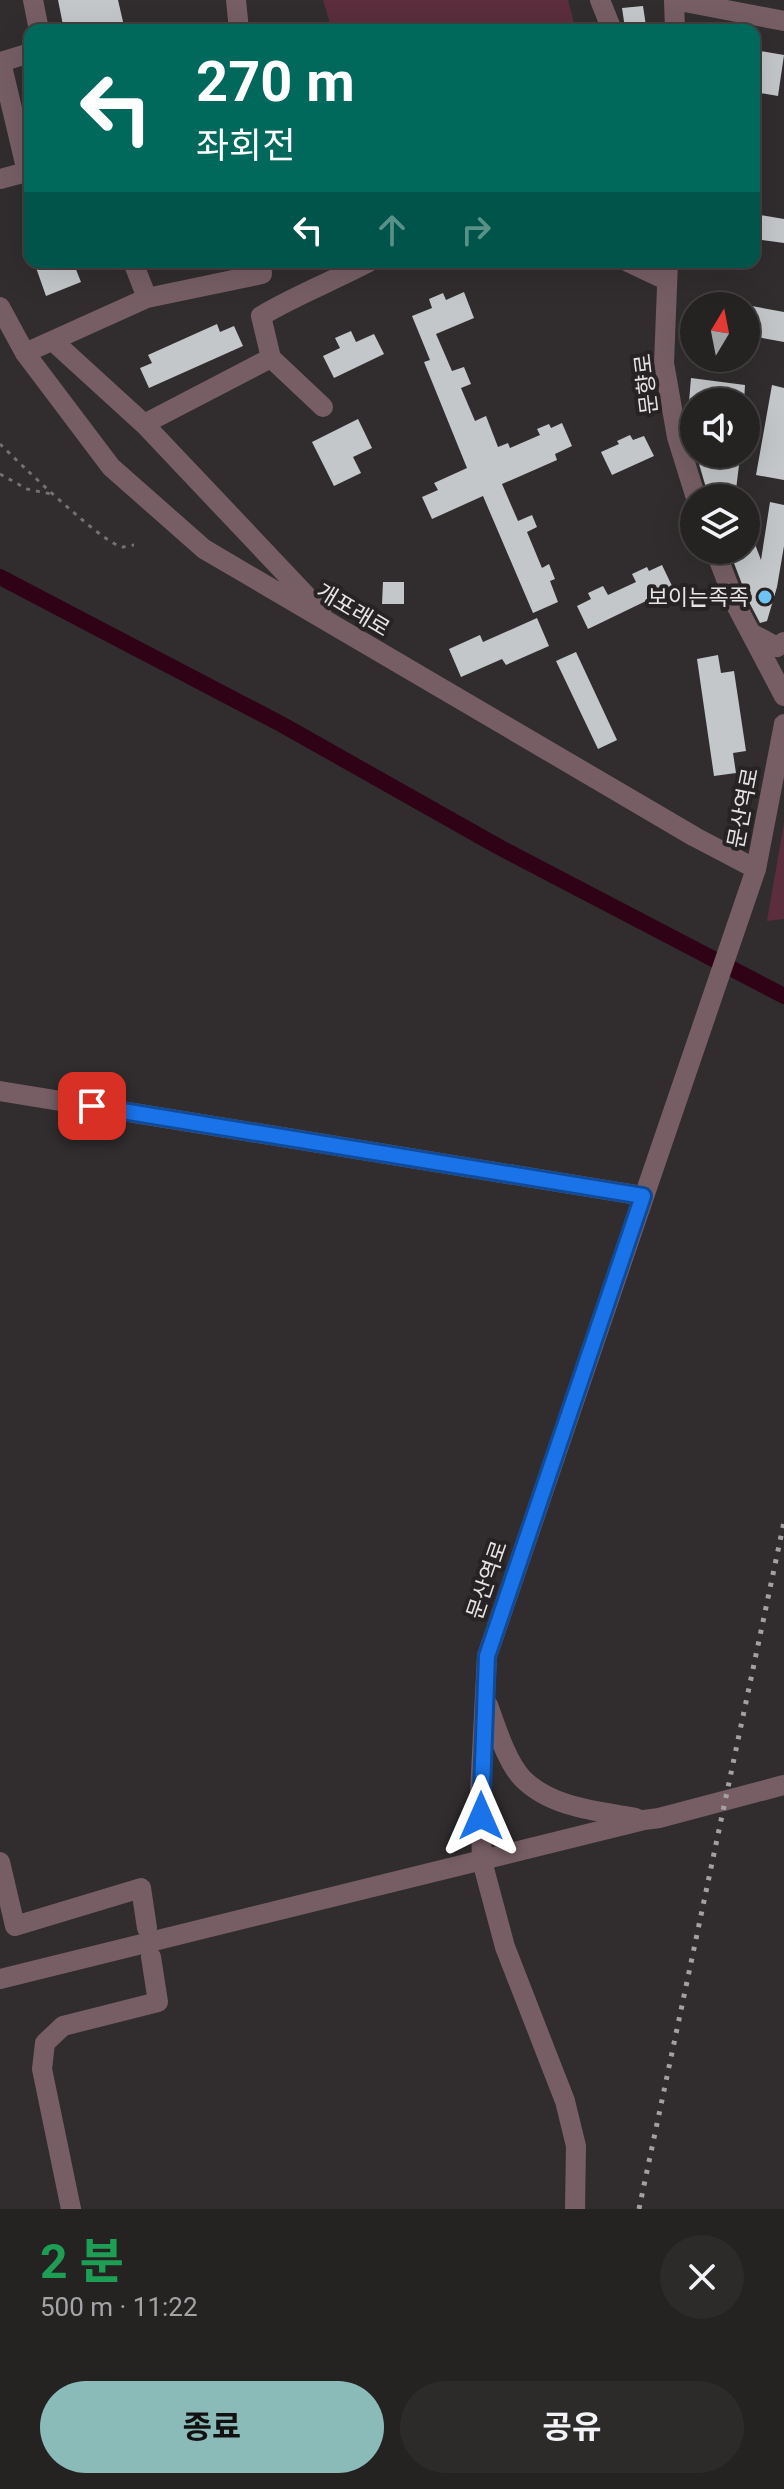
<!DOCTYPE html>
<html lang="ko">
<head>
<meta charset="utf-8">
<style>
  body { margin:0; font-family:Roboto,"Noto Sans KR",sans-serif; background:#2d2a2a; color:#f1f3f6; height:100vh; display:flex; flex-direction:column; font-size:30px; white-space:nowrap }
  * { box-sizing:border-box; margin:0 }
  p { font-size:26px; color:#a3a4a5 }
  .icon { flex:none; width:44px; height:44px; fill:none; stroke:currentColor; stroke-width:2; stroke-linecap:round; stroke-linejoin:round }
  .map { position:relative; height:2209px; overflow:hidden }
  .details { display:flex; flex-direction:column; background:#252222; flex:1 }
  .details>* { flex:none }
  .guide { position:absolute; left:24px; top:24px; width:736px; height:244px; border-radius:16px; box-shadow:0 8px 32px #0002,0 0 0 2px #423f40; background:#00695c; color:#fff; overflow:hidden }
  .needle { width:52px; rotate:10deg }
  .controls { position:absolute; left:680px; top:292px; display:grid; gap:16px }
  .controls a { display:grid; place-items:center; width:80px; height:80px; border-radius:50%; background:#252222; box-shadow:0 8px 32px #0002,0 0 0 2px #423f40; font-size:40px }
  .pin { position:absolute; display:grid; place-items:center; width:68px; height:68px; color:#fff; margin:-34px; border-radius:16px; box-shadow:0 4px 12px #0006 }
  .me { position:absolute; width:88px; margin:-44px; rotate:0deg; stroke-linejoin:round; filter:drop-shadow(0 0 6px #0008) }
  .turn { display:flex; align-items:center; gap:28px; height:168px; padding:0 40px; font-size:36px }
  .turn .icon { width:104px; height:104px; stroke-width:2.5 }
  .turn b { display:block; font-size:56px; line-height:68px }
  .lanes { display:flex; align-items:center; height:76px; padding:0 40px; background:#0003; justify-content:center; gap:40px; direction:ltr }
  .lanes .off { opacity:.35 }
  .round { display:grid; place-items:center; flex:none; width:84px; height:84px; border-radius:42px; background:#2d2a2a }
  .head { display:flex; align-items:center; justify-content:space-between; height:136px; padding:0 40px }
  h1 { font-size:48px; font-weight:700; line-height:60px; color:#1e9e55 }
  .button { display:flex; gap:16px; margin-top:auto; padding:16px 40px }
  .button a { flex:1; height:92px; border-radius:48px; background:#8bbbb9; color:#111; font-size:32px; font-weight:700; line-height:92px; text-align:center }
  .button a+a { background:#2d2a2a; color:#f1f3f6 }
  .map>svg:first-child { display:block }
  .green { fill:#5b2d3d }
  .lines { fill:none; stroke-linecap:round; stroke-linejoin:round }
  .canal { stroke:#2f0215; stroke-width:16 }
  .building { fill:#c3c7c9 }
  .path { stroke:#737071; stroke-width:3; stroke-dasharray:4 6; stroke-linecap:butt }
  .minor { stroke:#775e65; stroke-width:20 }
  .rail { stroke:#a3a1a1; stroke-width:5; stroke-dasharray:4 8; stroke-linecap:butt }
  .route-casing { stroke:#114b97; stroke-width:20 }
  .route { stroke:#1a73e8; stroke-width:14 }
  .poi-dot { fill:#6fc2f4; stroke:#272324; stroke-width:3 }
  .labels { text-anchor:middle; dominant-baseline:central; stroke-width:8; stroke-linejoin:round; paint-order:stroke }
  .street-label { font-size:22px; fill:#e5e3e3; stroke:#272324 }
  .poi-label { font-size:22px; fill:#e5e3e3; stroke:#272324; text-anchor:end }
</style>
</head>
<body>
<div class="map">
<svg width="784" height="2209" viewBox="0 0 784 2209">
  <rect width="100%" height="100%" fill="#312d2e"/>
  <!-- green -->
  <path class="green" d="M323,0H568L576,30H332Z
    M784,823V919L767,921Z"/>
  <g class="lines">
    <!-- canal -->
    <path class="canal" d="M0,577L281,724L499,847L784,996"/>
  </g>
  <!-- building -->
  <path class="building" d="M58,0H118L124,26L104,30H64Z
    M643,6L646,26L625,28L622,8Z
    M754,50L784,55L778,96L754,92Z
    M754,214L784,219V243L754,239Z
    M34,262H73L81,282L46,296Z
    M464,292L474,318L436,334L452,371L464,367L471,384L461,388L475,421L486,416L498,447L508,443L510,448L540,435L537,429L549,424L551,428L562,423L572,446L555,454L557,460L502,484L518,521L532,515L537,527L527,532L542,568L549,564L555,579L550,581L558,602L533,613L483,496L432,519L422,497L438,490L434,483L467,468L424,362L430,360L412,316L432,308L429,299L443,293L446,300Z
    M746,305L784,312V342L746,335Z
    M217,324L220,332L234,326L243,346L149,388L140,368L152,363L148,355Z
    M351,331L356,342L374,334L384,354L334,378L323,356L340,348L335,338Z
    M691,378L745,385L744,402H689Z
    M772,385L784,388V480L756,475Z
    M358,419L372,448L353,457L361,473L334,486L312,442Z
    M630,435L633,440L644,436L654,456L612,475L601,452L619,444L617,441Z
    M697,457L739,465L735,498H709Z
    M770,502L784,505V546L777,587L767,621L760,623L748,600L729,550H746L747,523L761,560Z
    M662,565L673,588L588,629L577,606L591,599L588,593L603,586L608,595L636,582L632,574L647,567L649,571Z
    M383,582H404V604H382Z
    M537,618L549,646L506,665L502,659L461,677L449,649L480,635L483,642Z
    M576,652L617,740L598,749L556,661Z
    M718,655L721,673L734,671L746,751L733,753L736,773L714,776L697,659Z"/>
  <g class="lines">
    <!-- path -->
    <path class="path" d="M0,444C18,462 102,543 122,547C123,547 133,545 134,545
      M0,474L27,489L51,494"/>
    <!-- minor -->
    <path class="minor" d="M33,0L39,30
      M236,0L239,30
      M600,0L612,30
      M674,0L784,21
      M674,0L675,30
      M27,172L1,62L30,53
      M0,179L30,171
      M133,262L147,298
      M628,262L666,280
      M668,262L664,363L677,437L696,498
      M0,307L25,353L111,467L204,549L695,837L756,869
      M53,341L144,424L321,611
      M25,353L147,298L262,274L261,262
      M271,358L323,407
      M144,424L271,358L261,316C296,295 333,281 369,262
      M715,550L736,605L784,696
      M751,633L777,647L784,642
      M0,1091L643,1196
      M488,1705C496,1727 507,1763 523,1779C552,1808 598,1811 636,1818
      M0,1862L15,1926L141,1888L147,1928
      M0,1979L644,1820L659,1818L784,1785
      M71,2209L42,2069L45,2043L63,2026L158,2002L151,1957
      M575,2209L576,2146L565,2101L505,1947L482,1861L480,1793L487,1656L756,869L784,724"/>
    <!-- rail -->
    <path class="rail" d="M639,2209L784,1522"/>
  </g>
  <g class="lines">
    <defs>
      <path id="route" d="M92,1106L643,1196L487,1656L481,1816"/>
    </defs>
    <!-- route casing -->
    <use href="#route" class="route-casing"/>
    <!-- route -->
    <use href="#route" class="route"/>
  </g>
  <!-- markers -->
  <circle class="poi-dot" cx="765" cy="597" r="8"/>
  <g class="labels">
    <!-- street labels -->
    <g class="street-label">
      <text transform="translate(646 384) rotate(-97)">문향로</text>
      <text transform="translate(353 610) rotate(31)">개포래로</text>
      <text transform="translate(743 808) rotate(-79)">문산역로</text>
      <text transform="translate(487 1580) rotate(-71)">문산역로</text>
    </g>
    <!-- poi labels -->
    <g class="poi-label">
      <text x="749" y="597">보이는족족</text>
    </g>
  </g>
</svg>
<div class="controls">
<a><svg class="needle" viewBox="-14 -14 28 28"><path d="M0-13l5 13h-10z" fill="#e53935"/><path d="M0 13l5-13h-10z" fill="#a3a4a5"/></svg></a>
<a><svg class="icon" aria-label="sound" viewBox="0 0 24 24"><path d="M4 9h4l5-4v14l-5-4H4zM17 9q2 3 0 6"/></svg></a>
<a><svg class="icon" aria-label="layers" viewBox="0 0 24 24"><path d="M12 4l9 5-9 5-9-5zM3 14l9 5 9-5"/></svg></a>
</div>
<div class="pin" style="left:92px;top:1106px;background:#d93025"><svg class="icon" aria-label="arrive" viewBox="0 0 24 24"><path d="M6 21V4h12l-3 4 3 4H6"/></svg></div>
<svg class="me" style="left:481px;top:1816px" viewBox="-20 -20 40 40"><path d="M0-17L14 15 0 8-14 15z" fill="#1a73e8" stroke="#fff" stroke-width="4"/></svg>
<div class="guide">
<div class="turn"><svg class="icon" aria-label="left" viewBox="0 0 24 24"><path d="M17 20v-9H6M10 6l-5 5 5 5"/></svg><div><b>270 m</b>좌회전</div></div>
<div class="lanes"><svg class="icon" aria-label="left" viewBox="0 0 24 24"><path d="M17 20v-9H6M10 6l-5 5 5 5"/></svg><svg class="icon off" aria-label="ahead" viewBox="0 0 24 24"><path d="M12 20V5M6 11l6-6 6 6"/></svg><svg class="icon off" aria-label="right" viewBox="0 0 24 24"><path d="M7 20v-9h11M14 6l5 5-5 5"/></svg></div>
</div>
</div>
<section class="details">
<div class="head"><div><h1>2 분</h1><p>500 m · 11:22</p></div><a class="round"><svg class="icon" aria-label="close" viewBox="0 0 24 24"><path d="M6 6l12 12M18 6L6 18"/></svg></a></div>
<div class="button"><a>종료</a><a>공유</a></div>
</section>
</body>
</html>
